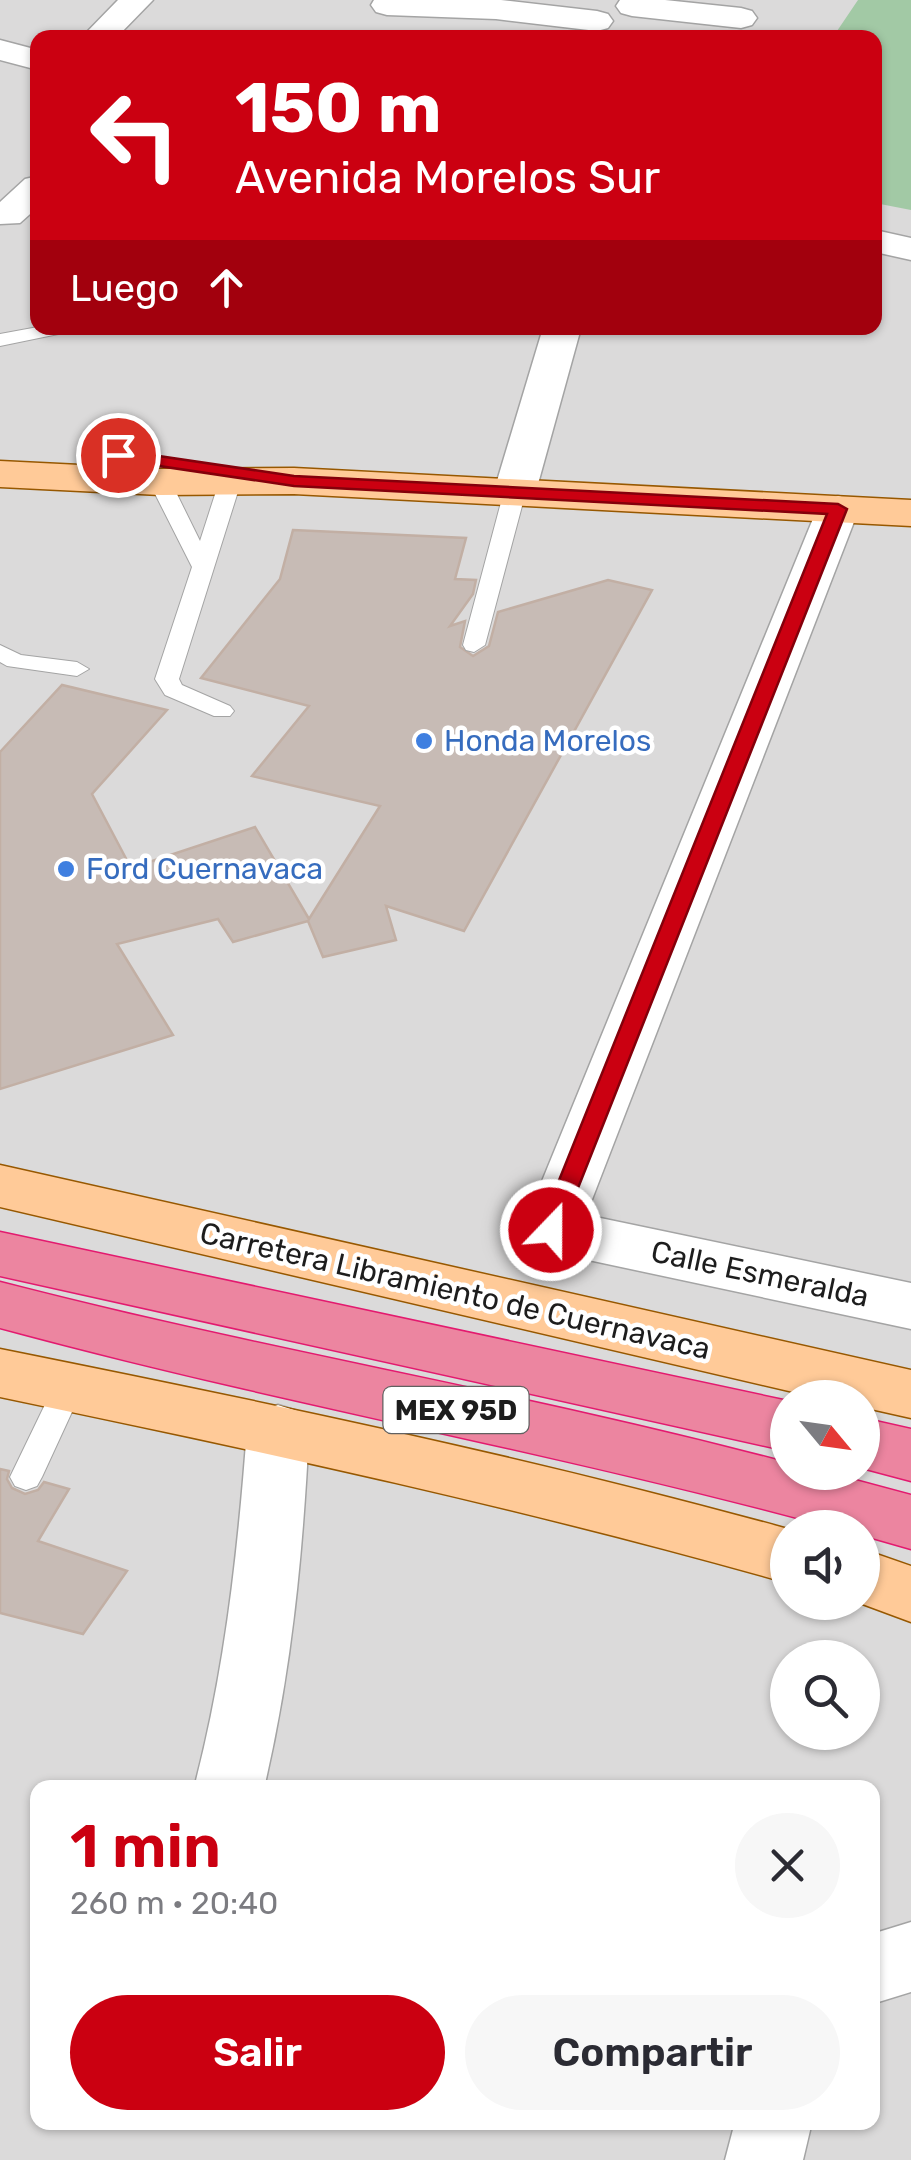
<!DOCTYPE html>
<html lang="es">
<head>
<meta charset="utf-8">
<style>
  body { margin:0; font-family:Rubik,sans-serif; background:#f7f7f7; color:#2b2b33; height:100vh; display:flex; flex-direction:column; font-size:38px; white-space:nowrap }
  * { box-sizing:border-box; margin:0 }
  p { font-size:32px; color:#7c7c81 }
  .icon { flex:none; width:55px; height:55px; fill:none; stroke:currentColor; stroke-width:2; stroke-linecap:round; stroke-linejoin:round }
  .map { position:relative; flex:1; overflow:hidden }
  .sheet { position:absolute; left:30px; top:1780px; width:850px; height:350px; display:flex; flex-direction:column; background:#fff; border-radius:20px; box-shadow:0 2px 8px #0004 }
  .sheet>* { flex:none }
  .top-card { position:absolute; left:30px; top:30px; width:852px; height:305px; border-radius:20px; box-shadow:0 2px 8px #0004; background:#cb0011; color:#fff; overflow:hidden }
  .needle { width:65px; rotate:119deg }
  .buttons { position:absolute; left:770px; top:1380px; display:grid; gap:20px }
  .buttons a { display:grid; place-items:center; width:110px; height:110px; border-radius:50%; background:#fff; box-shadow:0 2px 8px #0004; font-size:50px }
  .pin { position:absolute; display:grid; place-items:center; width:85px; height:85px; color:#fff; margin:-42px; border:5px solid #fff; border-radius:50%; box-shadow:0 2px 10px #0007 }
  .me { position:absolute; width:110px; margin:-55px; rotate:22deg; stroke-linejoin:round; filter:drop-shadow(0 0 8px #0008) }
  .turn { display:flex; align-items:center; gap:35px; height:210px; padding:0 40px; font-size:45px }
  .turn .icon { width:130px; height:130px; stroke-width:2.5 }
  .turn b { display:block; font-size:70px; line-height:85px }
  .then { display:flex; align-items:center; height:95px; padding:0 40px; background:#0003; gap:20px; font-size:38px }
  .round { display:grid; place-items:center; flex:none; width:105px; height:105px; border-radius:52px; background:#f7f7f7 }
  .overview { display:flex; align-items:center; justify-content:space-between; height:170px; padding:0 40px }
  h1 { font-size:60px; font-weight:600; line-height:75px; color:#cb0011 }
  .button { display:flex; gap:20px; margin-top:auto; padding:20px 40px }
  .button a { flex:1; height:115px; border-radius:60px; background:#cb0011; color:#fff; font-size:40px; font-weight:600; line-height:115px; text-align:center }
  .button a+a { background:#f7f7f7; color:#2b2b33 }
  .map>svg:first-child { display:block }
  .residential { fill:#dbdada; fill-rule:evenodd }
  .cemetery { fill:#a2c9a5 }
  .building { fill:#c7bbb5; stroke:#c2afa4; stroke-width:2.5 }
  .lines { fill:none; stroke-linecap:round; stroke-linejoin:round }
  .service-casing { stroke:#a4a4a4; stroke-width:2 }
  .minor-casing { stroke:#a4a4a4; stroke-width:3 }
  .primary-casing { stroke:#975800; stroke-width:3 }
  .motorway-casing { stroke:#e31a6f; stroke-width:3 }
  .service { fill:#fff; fill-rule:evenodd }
  .minor { fill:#fff; fill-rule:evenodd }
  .primary { fill:#ffca98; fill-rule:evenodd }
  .motorway { fill:#ec85a0; fill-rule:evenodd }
  .route { fill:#cb0011; stroke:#84000b; stroke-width:2.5 }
  .shop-dot { fill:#3f7fe0; stroke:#fff; stroke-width:4 }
  .labels { text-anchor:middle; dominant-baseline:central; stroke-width:9; stroke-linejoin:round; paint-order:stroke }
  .shield { fill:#fff; stroke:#616161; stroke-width:2.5 }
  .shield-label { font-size:28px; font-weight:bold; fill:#1d1d1d }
  .shop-label { font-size:30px; fill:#366cbe; stroke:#fff; text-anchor:start }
  .street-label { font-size:30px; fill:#1d1d1d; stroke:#fff }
</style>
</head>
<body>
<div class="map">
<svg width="911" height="2160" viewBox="0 0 911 2160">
  <rect width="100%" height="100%" fill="#efeae2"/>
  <!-- residential -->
  <path class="residential" d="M0,0H911V2160H0ZM38,38H875V328H38ZM788,1398H862V1472H788ZM788,1528H862V1602H788ZM788,1658H862V1732H788ZM38,1788H872V2122H38Z"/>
  <!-- cemetery -->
  <path class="cemetery" d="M858,0H911V210L875,203V38L833,37Z"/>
  <!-- building -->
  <path class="building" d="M293,530L466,538L455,579L476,580L473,594L450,626L465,621L460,647L473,656L489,646L498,612L608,580L652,590L464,931L386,906L396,940L323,957L308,921L233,942L218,919L117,944L173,1035L0,1089V752L62,685L167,710L92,794L131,868L255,827L309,919L380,806L252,776L309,706L201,678L280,579Z
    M0,1469L9,1471L7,1479L12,1488L25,1494L38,1490L44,1482L69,1489L38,1541L127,1571L83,1634L0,1613Z"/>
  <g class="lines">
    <defs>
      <path id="service" d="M38,327L71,328L68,332L0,346V334Z
        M160,476L171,482L200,541L219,482L230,476L241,482L179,679L182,685L230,706L234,711L230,716H214L165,695L155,679L192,567L149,482Z
        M515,485L526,491L485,645L474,652L466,650L463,645L504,491Z
        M0,645L21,655L77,662L89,669L77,676L7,666L0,662Z
        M68,1376L79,1379L83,1388L42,1477L37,1486L26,1490L15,1486L10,1477L53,1388L57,1379Z"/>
      <path id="minor" d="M118,0H153L116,38H81Z
        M374,0H501L597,11L608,14L613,21L608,28L597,31L496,19L387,15L376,12L371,5Z
        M620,0H665L741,8L752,11L757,18L752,25L741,28L632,16L621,13L616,6Z
        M0,40L38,50V70L0,60Z
        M38,176V207L20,223L0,224V202L25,179Z
        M875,230L911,238V260L875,252Z
        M543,328H581L536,491L530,500L515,504L500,500L494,491Z
        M838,496L853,500L859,509L586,1215L911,1283V1329L551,1252L530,1245L522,1230L817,509L823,500Z
        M278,1405L300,1412L309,1430C303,1551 292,1669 264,1788H194C225,1670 238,1551 247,1430L256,1412Z
        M911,1922V1992L872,2004V1934Z
        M735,2122H812L803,2160H725Z"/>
      <path id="primary" d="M0,461L160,469L294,468L911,500V526L294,494L160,495L0,487Z
        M0,1165L911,1370V1418L862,1407V1398H819L0,1207Z
        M0,1349C264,1402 528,1457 788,1529V1583C528,1509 264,1452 0,1397Z
        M862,1549L911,1566V1622L857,1602H862Z"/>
      <path id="motorway" d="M0,1232L788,1401V1451L0,1276Z
        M0,1282C261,1350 527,1393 788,1463V1472H825L911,1495V1549L862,1535V1528H834C558,1452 276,1403 0,1328Z
        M862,1418L911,1429V1481L862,1468Z"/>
    </defs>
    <!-- service casing -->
    <use href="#service" class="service-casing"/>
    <!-- minor casing -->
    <use href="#minor" class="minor-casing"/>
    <!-- primary casing -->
    <use href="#primary" class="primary-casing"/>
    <!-- motorway casing -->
    <use href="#motorway" class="motorway-casing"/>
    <!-- service -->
    <use href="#service" class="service"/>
    <!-- minor -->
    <use href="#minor" class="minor"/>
    <!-- primary -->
    <use href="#primary" class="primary"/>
    <!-- motorway -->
    <use href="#motorway" class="motorway"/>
  </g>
  <!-- route -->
  <path class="route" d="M118,450L294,476L838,504L847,509L559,1236L551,1239L539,1230L827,514L294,486L112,459L110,455Z"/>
  <!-- markers -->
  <g class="shop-dot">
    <circle cx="424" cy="741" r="10"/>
    <circle cx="66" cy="869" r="10"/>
  </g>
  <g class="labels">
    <!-- shield labels -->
    <rect class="shield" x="383.5" y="1387" width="145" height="46" rx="8"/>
    <g class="shield-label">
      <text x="456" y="1410">MEX 95D</text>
    </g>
    <!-- shop labels -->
    <g class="shop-label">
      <text x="444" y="741">Honda Morelos</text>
      <text x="86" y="869">Ford Cuernavaca</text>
    </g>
    <!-- street labels -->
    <g class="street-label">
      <text transform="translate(760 1274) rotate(12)">Calle Esmeralda</text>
      <text transform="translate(455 1291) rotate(13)">Carretera Libramiento de Cuernavaca</text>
    </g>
  </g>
</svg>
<div class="buttons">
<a><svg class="needle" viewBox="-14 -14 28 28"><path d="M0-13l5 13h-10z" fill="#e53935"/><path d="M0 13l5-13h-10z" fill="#7c7c81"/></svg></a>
<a><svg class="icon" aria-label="sound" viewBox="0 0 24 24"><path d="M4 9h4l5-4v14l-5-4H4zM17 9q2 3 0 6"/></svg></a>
<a><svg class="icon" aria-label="search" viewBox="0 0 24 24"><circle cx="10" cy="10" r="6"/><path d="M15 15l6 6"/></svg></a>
</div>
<div class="pin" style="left:118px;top:455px;background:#d93025"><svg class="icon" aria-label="arrive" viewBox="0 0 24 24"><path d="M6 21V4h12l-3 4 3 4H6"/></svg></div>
<svg class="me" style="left:551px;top:1230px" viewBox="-20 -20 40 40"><circle r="17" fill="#cb0011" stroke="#fff" stroke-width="3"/><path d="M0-11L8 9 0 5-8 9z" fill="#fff"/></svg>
<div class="top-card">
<div class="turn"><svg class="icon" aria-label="left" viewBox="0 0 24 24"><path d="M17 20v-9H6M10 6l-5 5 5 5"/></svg><div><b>150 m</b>Avenida Morelos Sur</div></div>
<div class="then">Luego<svg class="icon" aria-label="ahead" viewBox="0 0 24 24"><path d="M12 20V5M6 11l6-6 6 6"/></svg></div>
</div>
<section class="sheet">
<div class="overview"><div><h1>1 min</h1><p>260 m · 20:40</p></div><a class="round"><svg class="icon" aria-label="close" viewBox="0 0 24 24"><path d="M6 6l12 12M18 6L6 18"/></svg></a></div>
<div class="button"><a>Salir</a><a>Compartir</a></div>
</section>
</div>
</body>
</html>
